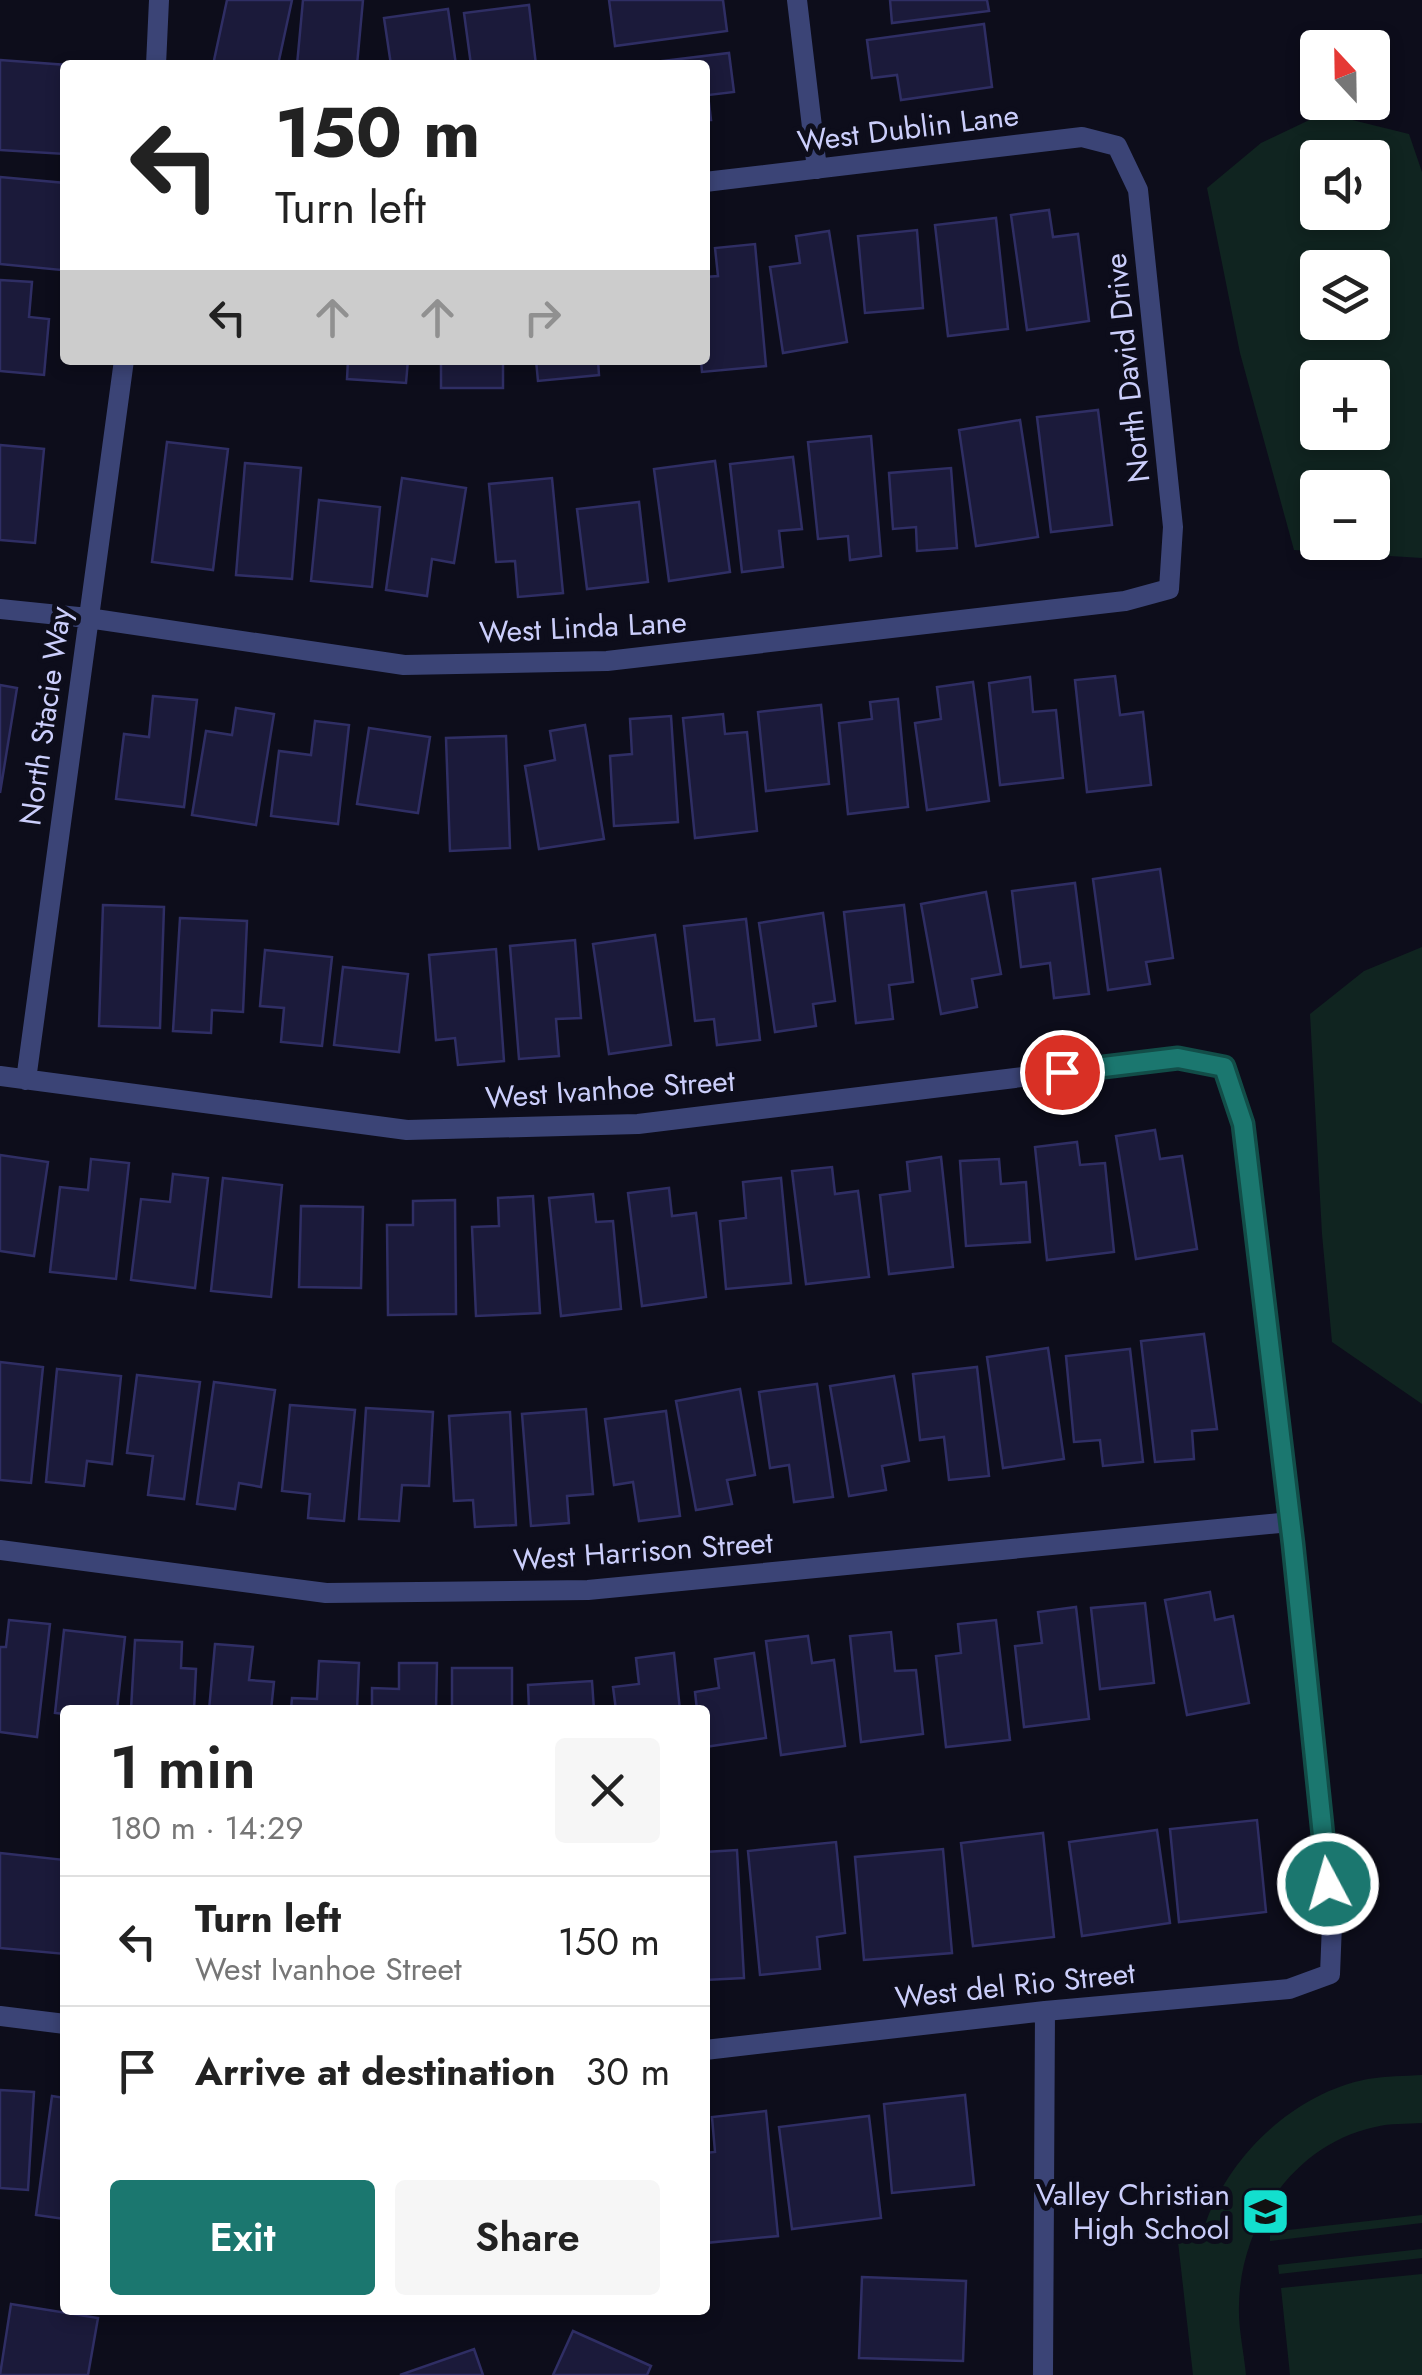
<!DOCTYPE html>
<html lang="en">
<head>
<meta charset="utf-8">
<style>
  body { margin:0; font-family:Jost,sans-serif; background:#f6f6f6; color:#222; height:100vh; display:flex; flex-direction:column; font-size:38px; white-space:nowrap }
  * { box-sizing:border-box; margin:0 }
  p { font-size:32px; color:#767676 }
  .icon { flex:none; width:55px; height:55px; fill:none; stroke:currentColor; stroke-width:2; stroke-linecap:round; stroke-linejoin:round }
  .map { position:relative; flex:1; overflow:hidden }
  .sheet { position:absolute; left:60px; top:1705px; width:650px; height:610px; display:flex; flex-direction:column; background:#fff; border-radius:10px; box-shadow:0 5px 15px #0003 }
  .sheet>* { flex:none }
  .top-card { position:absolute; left:60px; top:60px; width:650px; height:305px; border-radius:10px; box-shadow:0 5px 15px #0003; background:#fff; color:#222; overflow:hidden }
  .needle { width:65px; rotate:338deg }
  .tools { position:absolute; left:1300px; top:30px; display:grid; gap:20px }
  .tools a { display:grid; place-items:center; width:90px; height:90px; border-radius:10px; background:#fff; box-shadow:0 5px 15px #0003; font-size:50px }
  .pin { position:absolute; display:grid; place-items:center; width:85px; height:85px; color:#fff; margin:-42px; border:5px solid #fff; border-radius:50%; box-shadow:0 2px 10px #0007 }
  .me { position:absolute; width:110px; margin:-55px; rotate:354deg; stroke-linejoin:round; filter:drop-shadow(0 0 8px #0008) }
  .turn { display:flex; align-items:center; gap:35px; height:210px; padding:0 50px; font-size:45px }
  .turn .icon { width:130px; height:130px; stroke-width:2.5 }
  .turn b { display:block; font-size:70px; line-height:85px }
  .lanes { display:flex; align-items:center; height:95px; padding:0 50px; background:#0003; justify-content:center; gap:50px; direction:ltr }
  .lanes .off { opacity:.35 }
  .round { display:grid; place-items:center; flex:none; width:105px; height:105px; border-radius:10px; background:#f6f6f6 }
  .headline { display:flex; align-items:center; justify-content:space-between; height:170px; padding:0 50px }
  h1 { font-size:60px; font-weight:600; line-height:75px }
  .primary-button { display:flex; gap:20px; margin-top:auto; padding:20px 50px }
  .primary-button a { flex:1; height:115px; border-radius:10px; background:#1b776f; color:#fff; font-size:40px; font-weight:600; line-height:115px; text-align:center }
  .primary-button a+a { background:#f6f6f6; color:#222 }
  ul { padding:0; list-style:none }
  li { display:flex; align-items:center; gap:30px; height:130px; padding:0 50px; border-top:2px solid #e0e0e0 }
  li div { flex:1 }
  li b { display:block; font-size:38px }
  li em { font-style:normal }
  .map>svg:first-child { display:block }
  .green { fill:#102420; fill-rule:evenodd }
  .building { fill:#1b1a3a; stroke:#2f2e64; stroke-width:2.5 }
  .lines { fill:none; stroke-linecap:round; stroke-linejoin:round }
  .street { stroke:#3b4476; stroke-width:20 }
  .route-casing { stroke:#124d48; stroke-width:25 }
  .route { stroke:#1b776f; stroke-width:18 }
  .labels { text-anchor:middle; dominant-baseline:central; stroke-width:10; stroke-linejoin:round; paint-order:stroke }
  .street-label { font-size:30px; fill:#cbcefb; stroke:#0d0d1b }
  .poi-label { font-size:30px; fill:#cbcefb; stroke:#0d0d1b; text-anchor:end }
</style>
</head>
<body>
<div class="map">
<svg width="1422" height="2375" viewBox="0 0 1422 2375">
  <rect width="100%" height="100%" fill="#0d0d1b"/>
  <!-- green -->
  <path class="green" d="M1324,113L1409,134L1422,172V558L1294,550L1240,353L1207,188L1261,143ZM1318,158H1372V212H1318ZM1318,268H1372V322H1318ZM1318,378H1372V432H1318ZM1318,488H1372V542H1318Z
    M1422,947V1404L1332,1342L1322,1234L1310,1014L1364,971Z
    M1422,2075V2123C1407,2124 1390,2123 1375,2127C1294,2144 1240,2225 1239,2305C1238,2328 1244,2352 1246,2375H1193L1176,2224L1206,2222C1231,2154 1295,2093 1368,2079C1386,2076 1404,2076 1422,2075Z
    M1422,2215V2223L1270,2241V2232Z
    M1422,2249V2258L1279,2274L1278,2265Z
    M1422,2274V2375H1290L1281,2288Z"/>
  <!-- building -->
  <path class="building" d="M227,0H292L278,65H213Z
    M303,0H363L357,65H297Z
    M609,0H723L727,31L615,46Z
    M890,0H987L989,11L892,23Z
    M529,5L536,65H471L464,13Z
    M448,9L456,65H391L384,18Z
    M984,24L992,87L901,100L897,75L872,78L867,40Z
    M729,53L734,92L708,95L711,120H705V65H630Z
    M0,60L67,65L65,154L0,150Z
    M0,177L65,183V231L61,270L0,264Z
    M1049,210L1053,237L1078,234L1089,321L1027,330L1011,215Z
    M996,218L1008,329L948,336L935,225Z
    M917,230L923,308L865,313L858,236Z
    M829,231L847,342L783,353L770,267L800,263L796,236Z
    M755,244L766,366L702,372L701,360H705V277L718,276L715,248Z
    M0,280L32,282L29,317L49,319L44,375L0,371Z
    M348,360H408L406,383L347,379Z
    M441,360H503V388H441Z
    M536,360H598L599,375L538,381Z
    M1098,410L1112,525L1051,532L1037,417Z
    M1020,420L1038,537L976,546L959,430Z
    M871,436L881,556L850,560L848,536L818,539L808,442Z
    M167,442L228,449L213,570L152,562Z
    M0,445L44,449L35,543L0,540Z
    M793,457L802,529L779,531L783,567L742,572L730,464Z
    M715,461L730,572L669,581L654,469Z
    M245,463L301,468L292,579L236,575Z
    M951,468L957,548L917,551L916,527L893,529L889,473Z
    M402,478L466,488L454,563L432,559L427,596L386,590Z
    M552,478L563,593L518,597L515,561L496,562L489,484Z
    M319,500L380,507L372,587L311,581Z
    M639,502L648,582L587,589L577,509Z
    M1115,676L1120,715L1143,712L1151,785L1087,792L1075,680Z
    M1030,677L1033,712L1056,710L1063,778L1000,785L989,683Z
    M973,682L989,801L927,810L915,723L941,719L937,687Z
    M0,685L17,688L0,793Z
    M153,696L197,700L184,807L116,799L124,734L149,737Z
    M898,699L908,807L848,814L839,723L872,719L870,702Z
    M821,705L829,784L766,791L758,712Z
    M236,708L274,714L256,825L192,815L206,731L232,735Z
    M723,714L725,734L747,732L757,831L695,838L683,718Z
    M671,716L678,822L614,826L610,756L632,754L630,719Z
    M315,721L349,725L338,824L271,816L279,751L311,755Z
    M585,725L604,839L539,849L525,766L555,760L550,731Z
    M369,728L430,737L418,813L357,804Z
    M506,736L510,848L450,851L446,738Z
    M1160,869L1173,958L1146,962L1150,984L1108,990L1093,879Z
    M1075,883L1089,994L1054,998L1050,963L1021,967L1012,891Z
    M986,892L1001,974L972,979L977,1007L941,1014L921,904Z
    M103,905L164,907L160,1028L99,1026Z
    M904,905L913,982L889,985L893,1019L856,1023L844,912Z
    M823,913L835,1001L813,1004L816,1026L775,1032L759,923Z
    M180,918L247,921L243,1012L212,1010L211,1033L173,1031Z
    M746,919L760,1040L717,1045L714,1019L695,1021L684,926Z
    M655,935L671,1045L609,1054L593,944Z
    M575,940L581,1018L556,1019L559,1056L519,1059L510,946Z
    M496,949L504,1061L458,1065L455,1038L436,1040L429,955Z
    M265,950L332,957L322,1046L281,1042L284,1008L260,1006Z
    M343,967L408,974L399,1052L334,1045Z
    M1155,1130L1160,1159L1182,1156L1197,1249L1136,1259L1116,1136Z
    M1077,1142L1080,1165L1105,1163L1114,1252L1047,1260L1035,1147Z
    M0,1155L48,1162L34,1256L0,1251Z
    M941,1157L953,1267L889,1274L880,1195L910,1191L907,1162Z
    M91,1159L129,1163L116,1279L50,1272L60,1187L88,1190Z
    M999,1159L1001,1184L1026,1182L1030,1242L966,1246L960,1161Z
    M832,1167L835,1194L858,1191L869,1277L806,1284L792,1171Z
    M173,1174L208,1178L195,1288L131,1280L141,1199L170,1202Z
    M223,1178L282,1185L271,1297L211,1291Z
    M781,1178L791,1283L726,1289L720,1221L746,1218L743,1182Z
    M669,1188L672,1216L696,1213L706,1297L642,1306L628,1193Z
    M593,1194L596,1222L613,1221L621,1309L561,1316L549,1198Z
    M533,1196L540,1313L476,1316L472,1227L499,1226L498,1198Z
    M455,1200L456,1314L388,1315L387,1225H413V1201Z
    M301,1206L363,1207L361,1288L299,1287Z
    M1204,1334L1217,1429L1192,1431L1194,1459L1155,1462L1141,1341Z
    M1048,1348L1064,1459L1003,1468L987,1357Z
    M1130,1349L1143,1462L1103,1466L1100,1440L1074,1442L1066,1356Z
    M0,1362L43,1367L31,1483L0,1480Z
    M977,1367L989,1476L949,1480L944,1437L920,1440L913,1374Z
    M57,1369L121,1376L112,1464L87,1461L84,1486L46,1482Z
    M137,1375L200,1382L184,1499L148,1495L153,1456L127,1453Z
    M894,1376L909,1461L882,1466L886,1490L849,1496L830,1386Z
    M214,1382L275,1390L261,1487L239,1483L235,1509L197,1504Z
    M817,1384L833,1497L794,1502L789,1465L770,1468L759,1392Z
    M740,1389L755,1475L727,1480L732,1504L696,1510L676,1401Z
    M290,1405L355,1410L344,1521L308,1518L310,1494L282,1491Z
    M366,1408L433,1412L429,1486L402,1485L399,1521L359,1519Z
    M586,1409L593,1494L567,1496L569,1523L531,1526L522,1414Z
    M666,1411L680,1516L639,1521L633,1482L614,1485L605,1419Z
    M510,1412L516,1525L475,1527L473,1500L454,1501L449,1416Z
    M1210,1592L1215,1620L1233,1616L1249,1703L1187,1715L1165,1600Z
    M1145,1603L1154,1683L1100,1689L1091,1608Z
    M1076,1607L1089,1719L1024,1727L1015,1646L1042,1643L1038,1612Z
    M9,1620L50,1624L37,1737L0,1732V1647H6Z
    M996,1620L1010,1740L946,1747L936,1656L961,1653L958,1624Z
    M64,1630L125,1637L117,1710H65V1714L55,1713Z
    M891,1632L895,1671L916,1670L923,1734L861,1742L850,1636Z
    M808,1636L812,1663L834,1660L845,1746L781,1755L766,1641Z
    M135,1640L182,1642L181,1668L196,1669L194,1710H131Z
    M215,1644L253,1647L249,1680L274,1682L271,1710H209Z
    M674,1653L680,1710H616L613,1687L639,1684L636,1658Z
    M754,1653L766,1738L705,1747V1710H697L695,1692L719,1688L715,1659Z
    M319,1661L359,1663L357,1710H291L292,1698L317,1699Z
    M399,1663H437L436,1710H372V1688L399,1689Z
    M452,1668H512V1710H452Z
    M592,1681L594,1710H529L528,1685Z
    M1257,1820L1266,1912L1179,1922L1170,1829Z
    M1157,1830L1170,1923L1082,1936L1069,1842Z
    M1043,1833L1054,1937L973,1946L961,1843Z
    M836,1842L845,1933L817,1937L820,1969L760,1975L748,1851Z
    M943,1849L952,1953L864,1960L855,1857Z
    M737,1850L744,1978L705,1980V1852Z
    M0,1853L65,1860V1954L0,1948Z
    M0,2090L34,2092L28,2190L0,2188Z
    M965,2095L974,2185L892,2193L884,2104Z
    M52,2096L65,2098V2219L36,2215Z
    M766,2111L778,2236L705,2243V2153L715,2152L712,2117Z
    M869,2116L881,2218L792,2229L779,2127Z
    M862,2277L966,2281L963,2361L859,2358Z
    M11,2304L98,2318L88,2375H0Z
    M573,2331L651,2366L647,2375H553Z
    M474,2349L483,2375H400Z"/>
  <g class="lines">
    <!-- street -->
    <path class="street" d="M797,0L817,169
      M156,65L159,0
      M0,609L88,618L404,665L607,661L1125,601L1169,589L1173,527L1138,190L1117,146L1082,137L705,182
      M0,1076L407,1130L638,1124L1178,1058L1224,1067L1243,1124L1290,1522L1332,1924L1330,1974L1289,1989L1045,2011L705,2050
      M26,1080L124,360
      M0,1550L326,1593L588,1590L1290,1522
      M0,2016L65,2024
      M1043,2375L1045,2011"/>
  </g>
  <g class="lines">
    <defs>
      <path id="route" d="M1062,1072L1178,1058L1224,1067L1243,1124L1293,1544L1328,1884"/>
    </defs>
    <!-- route casing -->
    <use href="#route" class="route-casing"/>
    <!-- route -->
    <use href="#route" class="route"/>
  </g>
  <!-- icons -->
  <defs>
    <symbol id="school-square" viewBox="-11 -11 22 22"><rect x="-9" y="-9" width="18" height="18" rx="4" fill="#13dfce" stroke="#0d0d1b"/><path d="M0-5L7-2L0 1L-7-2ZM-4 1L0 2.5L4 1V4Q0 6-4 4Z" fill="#111"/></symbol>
  </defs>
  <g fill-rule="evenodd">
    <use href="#school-square" x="1238" y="2184" width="55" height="55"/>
  </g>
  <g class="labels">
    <!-- street labels -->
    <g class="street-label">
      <text transform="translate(908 128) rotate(-7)">West Dublin Lane</text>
      <text transform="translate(1127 368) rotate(-96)">North David Drive</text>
      <text transform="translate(583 627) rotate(-3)">West Linda Lane</text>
      <text transform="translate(45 716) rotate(-82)">North Stacie Way</text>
      <text transform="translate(610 1089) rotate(-4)">West Ivanhoe Street</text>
      <text transform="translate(643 1551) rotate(-4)">West Harrison Street</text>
      <text transform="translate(1015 1985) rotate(-6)">West del Rio Street</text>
    </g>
    <!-- poi labels -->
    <g class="poi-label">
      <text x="1230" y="2194">Valley Christian<tspan x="1230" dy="34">High School</tspan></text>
    </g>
  </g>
</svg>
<div class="tools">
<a><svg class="needle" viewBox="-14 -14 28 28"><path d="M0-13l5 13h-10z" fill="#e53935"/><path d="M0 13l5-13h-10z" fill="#767676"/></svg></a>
<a><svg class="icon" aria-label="sound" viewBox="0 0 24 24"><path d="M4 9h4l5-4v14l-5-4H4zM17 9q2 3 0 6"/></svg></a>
<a><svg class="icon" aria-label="layers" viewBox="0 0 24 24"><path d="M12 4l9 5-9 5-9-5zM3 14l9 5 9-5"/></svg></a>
<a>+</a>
<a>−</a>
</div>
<div class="pin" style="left:1062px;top:1072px;background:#d93025"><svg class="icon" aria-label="arrive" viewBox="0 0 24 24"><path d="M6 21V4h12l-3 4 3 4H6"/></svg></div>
<svg class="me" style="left:1328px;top:1884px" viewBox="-20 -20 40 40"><circle r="17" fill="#1b776f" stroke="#fff" stroke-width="3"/><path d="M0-11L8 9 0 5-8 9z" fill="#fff"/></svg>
<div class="top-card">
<div class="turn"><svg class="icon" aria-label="left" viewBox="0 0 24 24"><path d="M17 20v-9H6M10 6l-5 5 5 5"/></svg><div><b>150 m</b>Turn left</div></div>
<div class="lanes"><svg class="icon" aria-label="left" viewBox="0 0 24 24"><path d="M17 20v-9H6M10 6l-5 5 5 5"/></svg><svg class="icon off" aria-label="ahead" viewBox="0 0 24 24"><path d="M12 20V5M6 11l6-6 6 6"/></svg><svg class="icon off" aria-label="ahead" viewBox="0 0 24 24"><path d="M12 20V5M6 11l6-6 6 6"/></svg><svg class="icon off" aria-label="right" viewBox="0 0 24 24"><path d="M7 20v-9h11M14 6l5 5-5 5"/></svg></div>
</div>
<section class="sheet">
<div class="headline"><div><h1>1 min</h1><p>180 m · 14:29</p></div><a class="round"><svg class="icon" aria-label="close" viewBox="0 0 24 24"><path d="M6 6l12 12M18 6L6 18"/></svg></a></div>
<ul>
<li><svg class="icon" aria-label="left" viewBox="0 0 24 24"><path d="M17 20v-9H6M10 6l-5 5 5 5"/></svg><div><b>Turn left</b><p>West Ivanhoe Street</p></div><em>150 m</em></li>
<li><svg class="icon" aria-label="arrive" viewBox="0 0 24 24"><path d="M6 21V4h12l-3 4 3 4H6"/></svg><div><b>Arrive at destination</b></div><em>30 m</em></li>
</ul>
<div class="primary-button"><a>Exit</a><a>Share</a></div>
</section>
</div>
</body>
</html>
